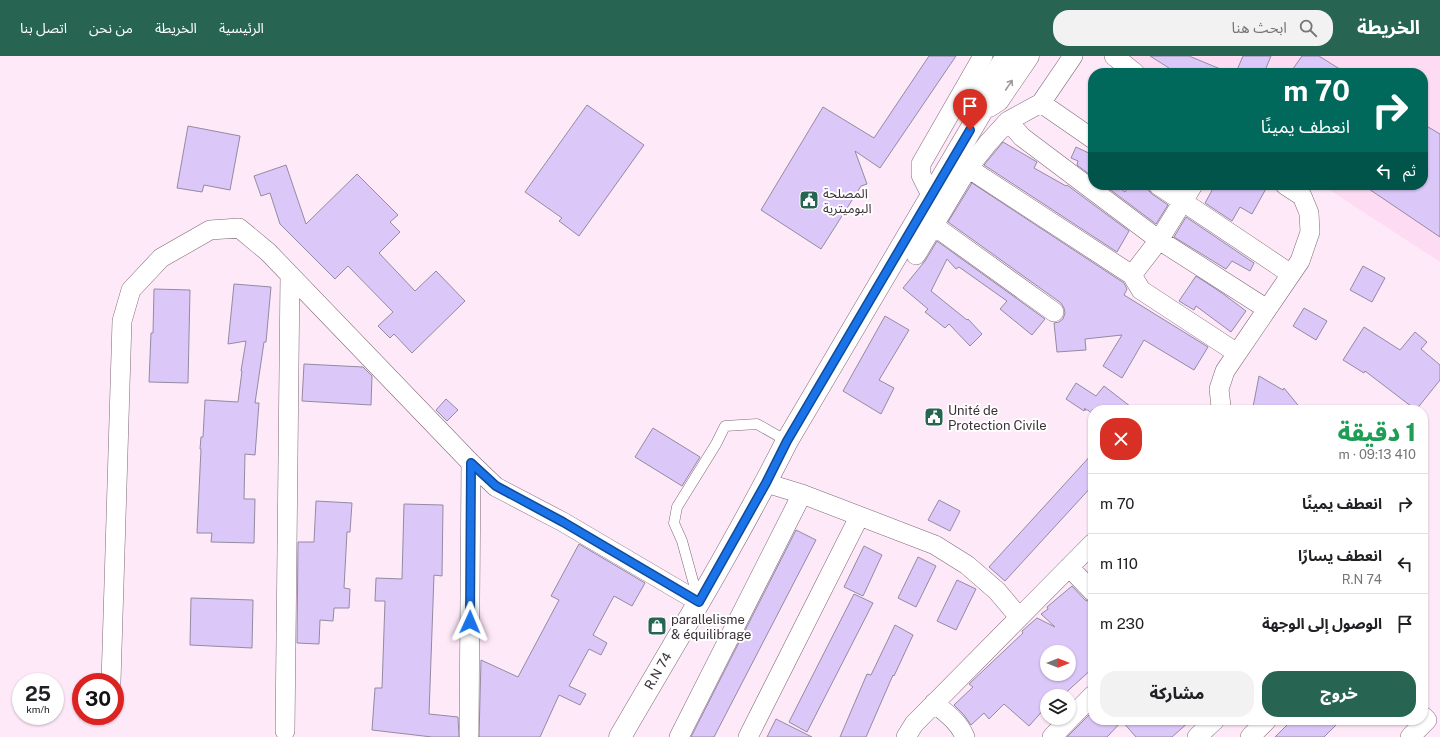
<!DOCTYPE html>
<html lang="ar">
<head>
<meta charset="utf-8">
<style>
  body { margin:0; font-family:"Public Sans","Noto Sans Arabic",sans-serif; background:#f2f2f2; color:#202124; direction:rtl; height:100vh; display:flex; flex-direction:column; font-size:15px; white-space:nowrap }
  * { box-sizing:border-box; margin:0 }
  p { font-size:13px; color:#757577 }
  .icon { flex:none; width:22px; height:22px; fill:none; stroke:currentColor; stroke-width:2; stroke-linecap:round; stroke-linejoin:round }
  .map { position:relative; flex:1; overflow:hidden; direction:ltr }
  .panel { position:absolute; left:1088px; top:349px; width:340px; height:320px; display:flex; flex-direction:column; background:#fff; border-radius:16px; box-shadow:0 1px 3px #0004; direction:rtl }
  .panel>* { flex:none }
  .guide { position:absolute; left:1088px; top:12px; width:340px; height:122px; border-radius:16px; box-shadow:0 1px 3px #0004; direction:rtl; background:#00695c; color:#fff; overflow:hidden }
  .needle { width:26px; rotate:90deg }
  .buttons { position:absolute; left:1040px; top:589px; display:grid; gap:8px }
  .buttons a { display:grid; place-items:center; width:36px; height:36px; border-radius:50%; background:#fff; box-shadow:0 1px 3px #0004; font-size:20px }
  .speed { position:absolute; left:12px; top:617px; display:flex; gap:8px; font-size:20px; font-weight:700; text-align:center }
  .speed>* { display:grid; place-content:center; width:52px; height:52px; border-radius:50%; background:#fff; box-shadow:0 1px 3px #0004; line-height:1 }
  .speed small { font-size:10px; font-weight:400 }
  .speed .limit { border:6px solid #d22; background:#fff; color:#111 }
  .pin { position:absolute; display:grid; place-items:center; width:34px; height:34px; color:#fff; margin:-41px -17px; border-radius:50% 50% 50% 0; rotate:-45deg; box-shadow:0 0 4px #0007 }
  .pin .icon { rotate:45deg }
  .me { position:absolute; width:44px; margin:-22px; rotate:1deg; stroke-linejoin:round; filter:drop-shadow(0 0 3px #0008) }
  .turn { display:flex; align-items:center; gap:14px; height:84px; padding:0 12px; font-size:18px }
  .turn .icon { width:52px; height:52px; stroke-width:2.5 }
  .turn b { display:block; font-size:28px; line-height:34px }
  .then { display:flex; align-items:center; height:38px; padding:0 12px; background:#0003; gap:8px; font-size:15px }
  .round { display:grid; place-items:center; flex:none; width:42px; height:42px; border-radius:16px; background:#f2f2f2 }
  .headline { display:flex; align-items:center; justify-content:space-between; height:68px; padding:0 12px }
  h1 { font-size:24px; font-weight:800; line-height:30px; color:#1e9e55 }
  .action { display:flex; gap:8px; margin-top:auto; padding:8px 12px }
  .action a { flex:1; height:46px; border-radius:16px; background:#276552; color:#fff; font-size:16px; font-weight:800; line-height:46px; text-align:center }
  .action a+a { background:#f2f2f2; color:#202124 }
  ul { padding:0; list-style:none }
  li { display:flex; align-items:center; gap:12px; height:60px; padding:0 12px; border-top:1px solid #e0e0e0 }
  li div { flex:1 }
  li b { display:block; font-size:15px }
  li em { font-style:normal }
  header { display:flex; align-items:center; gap:24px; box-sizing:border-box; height:56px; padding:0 20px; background:#276552; color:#fff }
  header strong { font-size:19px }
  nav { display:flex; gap:22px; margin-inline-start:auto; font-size:14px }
  .search { width:280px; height:36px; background:#f2f2f2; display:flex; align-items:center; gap:10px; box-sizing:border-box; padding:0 14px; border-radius:16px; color:#757577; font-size:15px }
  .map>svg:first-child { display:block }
  .built { fill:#fddcf3 }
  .building { fill:#dcc7f9; stroke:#948aa2; fill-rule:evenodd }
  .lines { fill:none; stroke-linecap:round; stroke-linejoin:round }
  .service-casing { stroke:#7f6878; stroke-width:11 }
  .minor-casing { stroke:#7f6878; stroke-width:20 }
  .primary-casing { stroke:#7f6878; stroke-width:23 }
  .service { stroke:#fff; stroke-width:10 }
  .minor { stroke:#fff; stroke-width:19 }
  .primary { stroke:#fff; stroke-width:22 }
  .oneway { stroke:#9d989c }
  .route-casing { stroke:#114b97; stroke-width:10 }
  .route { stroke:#1a73e8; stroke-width:7 }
  .labels { text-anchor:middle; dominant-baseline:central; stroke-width:4; stroke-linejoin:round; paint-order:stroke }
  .poi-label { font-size:13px; fill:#3b3138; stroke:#fefefe; text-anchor:start }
  .street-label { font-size:13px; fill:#3b3138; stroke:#fefefe }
</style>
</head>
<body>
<header>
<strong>الخريطة</strong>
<div class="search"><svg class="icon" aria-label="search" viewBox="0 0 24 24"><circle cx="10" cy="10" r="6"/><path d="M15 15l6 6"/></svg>ابحث هنا</div>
<nav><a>الرئيسية</a><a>الخريطة</a><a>من نحن</a><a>اتصل بنا</a></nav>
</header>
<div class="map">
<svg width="1440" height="681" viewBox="0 0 1440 681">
  <rect width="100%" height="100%" fill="#fee9f8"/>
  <!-- built -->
  <path class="built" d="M1125,0H1440V206L1322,129H1423V17H1151Z"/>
  <!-- building -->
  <path class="building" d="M929,0H956L880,112L855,95L867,128L861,130L821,193L761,154L823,51L874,82Z
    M1150,0H1189L1230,17H1166L1169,12Z
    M1243,0H1271L1264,17H1245L1237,14Z
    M1302,0H1319L1346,17H1290Z
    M587,49L644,89L579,180L559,165L562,162L525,136Z
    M1423,68L1440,78V181L1363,129H1423Z
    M188,70L240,80L230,134L204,129L202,136L177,132Z
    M1003,86L1037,106L1034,112L1066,130L1067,129L1129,175L1117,196L984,109Z
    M1076,91L1093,99V121L1077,109L1078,105L1071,102Z
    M286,109L306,168L357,118L398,159L390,166L400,176L379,197L415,235L436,215L465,245L412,297L394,278L390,282L378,270L393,256L348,210L335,223L280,168L270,137L261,140L254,120Z
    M972,127L1124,227L1127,233L1124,239L1208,291L1194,314L1144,284L1122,322L1103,310L1122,279L1085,283L1086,294L1057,296L1054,267L1059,266L1063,263L1065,257L1064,252L1061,247L948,166Z
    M1104,129H1116L1125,136L1129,129H1147L1148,134L1152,138L1168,149L1156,168Z
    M1215,129H1268L1252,158L1240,151L1232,165L1205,147Z
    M1186,161L1254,207L1250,215L1232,205L1226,213L1174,181Z
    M937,185L1045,263L1032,279L1000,253L1007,245L959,211L956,213L947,203L931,235L967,264L968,263L982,278L970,290L949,268L945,272L925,256L928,253L903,232L925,205Z
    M1363,210L1385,222L1372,246L1350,234Z
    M1196,220L1222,237L1246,255L1231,276L1196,250L1194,254L1179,245Z
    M234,228L271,231L266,286H264L255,347H259L255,399L245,398L244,443H255L254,487L211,486L212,477H197L201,393H200L201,381H203L205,344L238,346L242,315H241L246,285L228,288Z
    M154,233L190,234L188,327L149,326L151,277H153Z
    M1304,252L1327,265L1316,284L1293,270Z
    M885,260L909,274L879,324L894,332L881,358L843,335Z
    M1364,271L1400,294L1415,276L1427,286L1421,293L1440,309V324L1416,354L1365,315L1364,317L1343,304Z
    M304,308L363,311L372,320L371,349L302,345Z
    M1259,320L1283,334L1284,332L1302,354H1266L1253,351Z
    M1076,327L1096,340L1104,330L1135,354H1092V358L1088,354H1085V352L1084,355L1066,343Z
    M446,343L458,354L447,365L436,354Z
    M653,372L700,401L682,430L635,401Z
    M1093,397V429L1005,525L989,511Z
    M939,444L960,455L950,475L928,464Z
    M316,445L352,447L350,476H347L344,532L350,533L349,552H334L333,565L320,564L319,588L297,587L298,486H314Z
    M404,448L443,449L442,520L434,519L429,658L458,661L459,681H432L372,674L375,632H382L385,545H375L376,522L402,523Z
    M796,474L816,484L714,681H691Z
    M579,488L645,527L632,550L614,540L593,579L607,587L601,599L589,593L569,630L586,638L580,649L559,639L540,681H479L481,604L518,621L559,544L551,540Z
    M864,490L882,499L863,540L844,531Z
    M918,501L936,510L916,551L898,542Z
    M957,524L976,533L956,574L937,565Z
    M1072,530L1085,544L1093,547V612L1062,640H1047V650L1029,670L1004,648L989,663L984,657L971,669L964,659L954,649L973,631L969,628L1023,577L1022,575L1037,562L1055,571L1041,558L1048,553L1047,551ZM1047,596H1069V618H1047Z
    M854,538L873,547L807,676L789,666Z
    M191,542L253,544L252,592L190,589Z
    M895,569L913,579L894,620L893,619L866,681H840L867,618L871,619Z
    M1093,655V664H1191L1172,681H1136L1122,665L1107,681H1067Z
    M776,663L812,681H767Z
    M1292,664H1341L1324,681H1275Z"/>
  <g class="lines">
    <defs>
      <path id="service" d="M698,543L682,485L674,467L677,451L716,388L725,370L757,368L787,385"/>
      <path id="minor" d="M1073,0L1041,47L1008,65L1022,81L1159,184L1267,253
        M1114,0L1135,17
        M1041,47L1093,83
        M968,112L1132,219L1141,234L1237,297
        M1158,129L1291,218
        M931,139L921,119V108L983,0
        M933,169L1054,256
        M916,199L968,112L988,87L1008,65
        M1132,219L1159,184L1193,129
        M1219,354L1221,350L1219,333L1225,315L1300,205L1310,176L1309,157L1302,140L1285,129
        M766,427L802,438L935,489L967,509L997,535L1019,561
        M1069,511L1093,536
        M111,626L122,265L131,234L161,202L210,174L239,172L268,196L471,407L496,431L563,466L699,546
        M934,647C946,657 959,666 965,681
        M285,675L290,219
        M469,678L471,407
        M679,681L802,438
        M748,681L859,461
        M906,681L914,668L1093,487
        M1052,681L1093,639
        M1197,681L1215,664
        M1250,681L1267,664
        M1410,681L1427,664L1423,660"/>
      <path id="primary" d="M984,51L989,50L998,44L1028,0
        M620,681C677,583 736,486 787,385L984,51V37L1007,0"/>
    </defs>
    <!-- service casing -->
    <use href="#service" class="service-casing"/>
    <!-- minor casing -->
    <use href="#minor" class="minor-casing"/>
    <!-- primary casing -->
    <use href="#primary" class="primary-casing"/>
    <!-- service -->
    <use href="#service" class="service"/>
    <!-- minor -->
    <use href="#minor" class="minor"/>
    <!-- primary -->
    <use href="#primary" class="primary"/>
  </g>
  <!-- one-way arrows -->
  <defs><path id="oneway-shaft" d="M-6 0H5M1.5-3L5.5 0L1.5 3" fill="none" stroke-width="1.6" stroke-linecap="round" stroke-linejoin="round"/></defs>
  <use class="oneway" href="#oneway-shaft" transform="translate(1009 29) rotate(-56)"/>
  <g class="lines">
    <defs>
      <path id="route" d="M470,566L471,407L496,430L563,466L699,546L766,427L787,385L970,74"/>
    </defs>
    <!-- route casing -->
    <use href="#route" class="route-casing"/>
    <!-- route -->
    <use href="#route" class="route"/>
  </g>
  <!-- icons -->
  <defs>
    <symbol id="civic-square" viewBox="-11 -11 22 22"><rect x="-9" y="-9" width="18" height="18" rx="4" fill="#276552" stroke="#fefefe"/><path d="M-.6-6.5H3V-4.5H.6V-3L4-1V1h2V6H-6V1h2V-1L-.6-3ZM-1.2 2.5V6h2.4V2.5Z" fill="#fff"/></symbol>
    <symbol id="shop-square" viewBox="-11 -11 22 22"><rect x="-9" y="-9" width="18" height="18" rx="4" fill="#276552" stroke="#fefefe"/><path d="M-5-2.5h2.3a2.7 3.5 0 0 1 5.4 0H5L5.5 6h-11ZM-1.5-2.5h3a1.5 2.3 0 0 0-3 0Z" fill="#fff"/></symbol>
  </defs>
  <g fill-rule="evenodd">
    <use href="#civic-square" x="798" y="133" width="22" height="22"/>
    <use href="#civic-square" x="923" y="350" width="22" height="22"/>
    <use href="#shop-square" x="646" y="559" width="22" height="22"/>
  </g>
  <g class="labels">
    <!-- poi labels -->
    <g class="poi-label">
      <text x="823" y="137">المصلحة<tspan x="823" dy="15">البوميترية</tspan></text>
      <text x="948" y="354">Unité de<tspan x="948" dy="15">Protection Civile</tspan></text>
      <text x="671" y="563">parallelisme<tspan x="671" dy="15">&amp; équilibrage</tspan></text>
    </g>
    <!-- street labels -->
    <g class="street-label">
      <text transform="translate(658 615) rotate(-60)">R.N 74</text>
    </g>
  </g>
</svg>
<div class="buttons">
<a><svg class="needle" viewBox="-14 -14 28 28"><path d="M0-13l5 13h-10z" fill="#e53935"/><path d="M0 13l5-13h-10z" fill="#757577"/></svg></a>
<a><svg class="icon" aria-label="layers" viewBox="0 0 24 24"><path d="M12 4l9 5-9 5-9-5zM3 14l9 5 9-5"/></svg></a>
</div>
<div class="speed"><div>25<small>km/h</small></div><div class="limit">30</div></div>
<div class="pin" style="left:970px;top:74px;background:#d93025"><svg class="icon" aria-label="arrive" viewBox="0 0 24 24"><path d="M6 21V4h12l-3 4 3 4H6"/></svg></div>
<svg class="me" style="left:470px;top:566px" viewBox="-20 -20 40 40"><path d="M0-17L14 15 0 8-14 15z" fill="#1a73e8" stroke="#fff" stroke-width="4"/></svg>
<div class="guide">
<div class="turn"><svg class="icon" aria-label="right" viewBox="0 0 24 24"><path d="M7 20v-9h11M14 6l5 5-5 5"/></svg><div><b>70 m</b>انعطف يمينًا</div></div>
<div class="then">ثم<svg class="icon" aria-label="left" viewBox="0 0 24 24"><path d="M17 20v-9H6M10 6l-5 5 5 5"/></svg></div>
</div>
<section class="panel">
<div class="headline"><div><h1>1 دقيقة</h1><p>410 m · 09:13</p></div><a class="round" style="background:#d93025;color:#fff"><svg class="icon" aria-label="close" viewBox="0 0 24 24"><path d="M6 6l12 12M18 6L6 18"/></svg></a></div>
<ul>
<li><svg class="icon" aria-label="right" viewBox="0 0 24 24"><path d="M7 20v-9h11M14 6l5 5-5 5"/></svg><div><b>انعطف يمينًا</b></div><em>70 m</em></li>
<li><svg class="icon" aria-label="left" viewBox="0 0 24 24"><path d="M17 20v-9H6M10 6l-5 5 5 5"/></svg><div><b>انعطف يسارًا</b><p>R.N 74</p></div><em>110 m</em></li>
<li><svg class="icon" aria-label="arrive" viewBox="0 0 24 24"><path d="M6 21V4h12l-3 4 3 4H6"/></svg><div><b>الوصول إلى الوجهة</b></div><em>230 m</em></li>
</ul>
<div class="action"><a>خروج</a><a>مشاركة</a></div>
</section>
</div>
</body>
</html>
